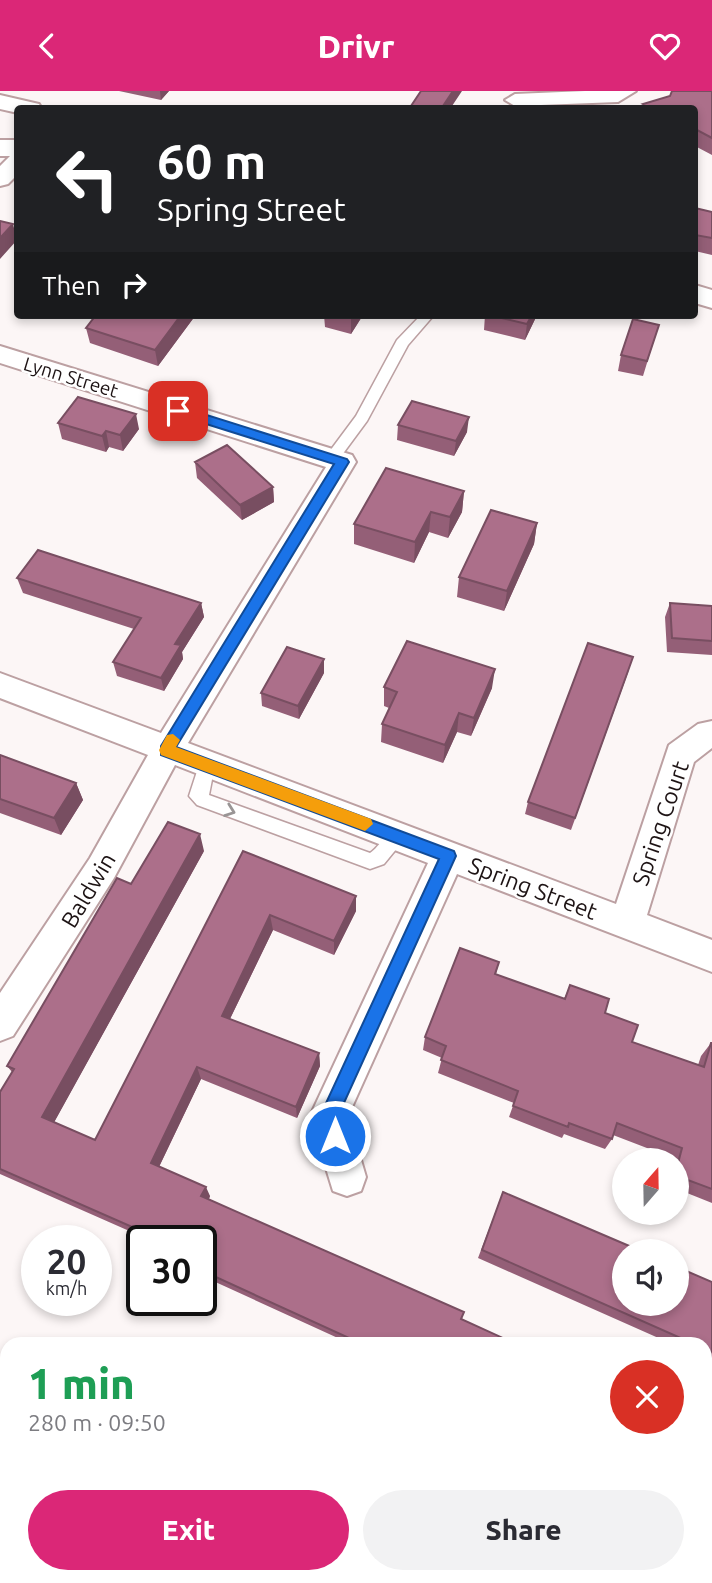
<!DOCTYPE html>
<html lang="en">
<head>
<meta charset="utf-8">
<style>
  body { margin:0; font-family:Ubuntu,sans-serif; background:#f2f2f3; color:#2b2b33; height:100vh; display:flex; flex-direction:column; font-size:26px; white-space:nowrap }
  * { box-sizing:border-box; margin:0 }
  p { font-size:23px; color:#7c7c81 }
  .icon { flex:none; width:38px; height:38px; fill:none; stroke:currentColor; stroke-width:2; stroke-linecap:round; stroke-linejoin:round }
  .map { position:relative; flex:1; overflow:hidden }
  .panel { position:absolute; left:0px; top:1246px; width:712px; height:247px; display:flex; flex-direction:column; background:#fff; border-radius:21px 21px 0 0; box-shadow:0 4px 10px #0003 }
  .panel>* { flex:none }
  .top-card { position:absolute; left:14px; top:14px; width:684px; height:214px; border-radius:7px; box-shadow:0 4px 10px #0003; background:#202124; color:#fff; overflow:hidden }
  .needle { width:46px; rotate:20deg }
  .buttons { position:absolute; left:612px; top:1057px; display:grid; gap:14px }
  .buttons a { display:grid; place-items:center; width:77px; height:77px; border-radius:50%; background:#fff; box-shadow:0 4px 10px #0003; font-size:35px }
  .speed { position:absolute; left:21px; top:1134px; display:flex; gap:14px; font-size:35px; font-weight:700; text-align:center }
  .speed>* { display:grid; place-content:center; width:91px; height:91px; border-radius:50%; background:#fff; box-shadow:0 4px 10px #0003; line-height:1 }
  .speed small { font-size:18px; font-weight:400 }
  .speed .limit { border:4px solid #111; border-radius:10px; background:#fff; color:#111 }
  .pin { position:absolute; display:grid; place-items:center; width:60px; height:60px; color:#fff; margin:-30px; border-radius:14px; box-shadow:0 4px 10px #0006 }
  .me { position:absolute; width:77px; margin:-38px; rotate:0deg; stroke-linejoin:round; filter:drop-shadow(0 0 5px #0008) }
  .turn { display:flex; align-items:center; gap:24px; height:147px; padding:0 28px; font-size:32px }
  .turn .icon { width:91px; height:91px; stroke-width:2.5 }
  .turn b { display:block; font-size:49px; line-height:60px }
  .then { display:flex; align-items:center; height:66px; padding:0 28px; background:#0003; gap:14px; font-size:26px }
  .round { display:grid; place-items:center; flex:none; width:74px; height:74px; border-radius:37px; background:#f2f2f3 }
  .head { display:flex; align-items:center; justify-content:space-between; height:119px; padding:0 28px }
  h1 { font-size:42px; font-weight:800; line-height:52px; color:#1e9e55 }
  .button { display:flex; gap:14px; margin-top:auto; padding:14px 28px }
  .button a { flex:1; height:80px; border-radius:42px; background:#db2777; color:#fff; font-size:28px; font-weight:800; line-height:80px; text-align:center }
  .button a+a { background:#f2f2f3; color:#2b2b33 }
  header { display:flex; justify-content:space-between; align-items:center; height:91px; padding:0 28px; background:#db2777; color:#fff; font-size:32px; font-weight:800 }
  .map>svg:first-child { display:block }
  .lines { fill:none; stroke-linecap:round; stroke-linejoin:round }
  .lane-casing { stroke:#bca0a2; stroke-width:3 }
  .street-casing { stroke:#bca0a2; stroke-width:4 }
  .secondary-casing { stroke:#bca0a2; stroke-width:4 }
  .lane { fill:#fff; fill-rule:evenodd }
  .street { fill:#fff; fill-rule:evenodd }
  .secondary { fill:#fff; fill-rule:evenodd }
  .wall { fill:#945f77 }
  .shaded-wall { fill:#784e61 }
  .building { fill:#ac6f8a; stroke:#784e61; stroke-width:2 }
  .oneway { stroke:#999595 }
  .route { fill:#1a73e8; stroke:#114b97; stroke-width:2 }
  .slow { fill:#f59e0b }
  .labels { text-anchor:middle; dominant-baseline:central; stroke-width:5; stroke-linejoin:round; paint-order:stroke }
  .far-street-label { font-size:19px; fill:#1d1314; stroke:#fff }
  .street-label { font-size:23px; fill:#1d1314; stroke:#fff }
</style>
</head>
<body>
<header><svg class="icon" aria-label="back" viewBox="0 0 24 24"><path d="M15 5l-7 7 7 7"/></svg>Drivr<svg class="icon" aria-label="heart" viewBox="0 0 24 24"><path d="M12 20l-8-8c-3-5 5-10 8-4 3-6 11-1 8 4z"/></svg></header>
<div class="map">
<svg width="712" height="1492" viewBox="0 0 712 1492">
  <rect width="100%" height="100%" fill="#fcf6f6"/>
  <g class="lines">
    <defs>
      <path id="lane" d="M421,224H434L408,254L367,330L336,372H326L324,368L356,325L397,249Z
        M207,666L213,668L215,673L209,704L370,762C381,755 389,734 404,740L407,745L384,773L370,778L197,714L189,705L201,668Z"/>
      <path id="street" d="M585,0H636L618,11L515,15L505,9L515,3Z
        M18,64V83L8,93L0,95V75L10,65Z
        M0,255L352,364L356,371L188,652L616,813L669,654L698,633L712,630V657L694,671L647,824L712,849V881L457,783L348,1025L366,1086L361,1100L347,1105L333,1100L310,1025L428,772L175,674L114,787L13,945L0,950V902L90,767L148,664L0,607V582L161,642L326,376L0,272Z"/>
      <path id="secondary" d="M0,4L39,13L42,18H18V22L0,18Z
        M0,49H18V65H0Z
        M695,194L712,199V217L695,212Z"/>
    </defs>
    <!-- lane casing -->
    <use href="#lane" class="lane-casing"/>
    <!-- street casing -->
    <use href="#street" class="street-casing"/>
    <!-- secondary casing -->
    <use href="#secondary" class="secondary-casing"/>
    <!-- lane -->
    <use href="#lane" class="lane"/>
    <!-- street -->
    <use href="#street" class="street"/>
    <!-- secondary -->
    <use href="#secondary" class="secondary"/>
  </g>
  <!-- wall -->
  <path class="wall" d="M119,0H169L161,9Z
    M712,0V64L695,55V18H643V13L670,5Z
    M695,117L712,121V164L695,160Z
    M324,224H363L351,243L325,236Z
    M485,224H537L525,249L484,239Z
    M195,225L158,275L90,252L86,237Z
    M654,249L643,285L618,280L621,264Z
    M58,332L139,338L123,360L109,356L106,361L62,348Z
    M398,334L467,341L454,365L397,349Z
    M195,371L273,396L274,411L242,429L197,387Z
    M464,400L462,421L448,447L429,441L414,472L354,453V433Z
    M537,432L534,453L504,520L457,506L459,486Z
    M17,487L201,512L204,526L182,561L183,568L164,600L117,585L113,571L134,538L23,502Z
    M670,512L712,515V564L667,561L665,526Z
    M629,579L571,739L525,723L528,711Z
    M324,582L299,628L262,615L261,602Z
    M384,596L492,597L471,645L457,641L443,672L381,651L382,633L389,617L384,615Z
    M0,664L76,692L83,709L61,744L0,722Z
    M204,760L54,1031L95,1049L243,760L356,820L334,864L273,839L230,928L319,962L320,975L297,1027L201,988L159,1076L210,1105L209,1108L461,1228L516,1253H351L211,1189L207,1182L210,1175L201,1171V1150H152L0,1083V1001L12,981L7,975L131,793Z
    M499,871L496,883L564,908L570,894L605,922L632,951L698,974L701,965L711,952H712V1112L677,1098V1069H672L673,1067L613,1044L612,1048L605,1058L564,1043L562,1047L509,1026L514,1012L438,982L442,967L423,959L425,946Z
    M503,1101L712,1191V1271L705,1268V1253H672L478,1167Z
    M705,1338L712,1341V1425L705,1422Z"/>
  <!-- shaded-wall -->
  <path class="shaded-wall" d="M160,0H169L161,9Z
    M453,0H462L450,18H441Z
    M13,133L17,149L0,168V147Z
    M181,224L195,225L158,275L155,259Z
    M353,224H363L351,243V227Z
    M532,224H537L525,249L527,233Z
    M136,323L139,338L123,360L120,344Z
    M469,326L467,341L454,365L456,350Z
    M106,340L109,356L106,361L102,345Z
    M273,396L274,411L242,429L240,414Z
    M464,400L462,421L448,447L450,426Z
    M431,421L429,441L414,472L415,451Z
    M537,432L534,453L504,520L507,500Z
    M201,512L204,526L182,561L183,568L164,600L161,587L175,553Z
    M324,568V582L299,628L298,615Z
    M495,578L492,597L471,645L474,627Z
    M459,622L457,641L443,672L445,654Z
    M76,692L83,709L61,744L54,727Z
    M200,743L204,760L51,1037L42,1026Z
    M356,805V820L334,864V850Z
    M270,824L273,839L225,938L222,925Z
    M319,962L320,975L297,1027L296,1016Z
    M197,976L201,988L156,1082L151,1072Z
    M206,1096L210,1105L206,1114L201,1105Z"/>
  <!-- building -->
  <path class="building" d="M421,0H453L441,18H409Z
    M672,0H712V47L695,38V18H652L643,13L670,5Z
    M695,117L712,121V147L695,144Z
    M0,130L13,133L0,147Z
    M96,224H181L155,259L86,237Z
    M337,224H353L351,227Z
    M489,224H532L527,233Z
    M633,228L659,234L647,270L621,264Z
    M78,306L136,323L120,344L106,340L102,345L58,332Z
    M412,310L469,326L456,350L398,334Z
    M227,354L273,396L240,414L195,371Z
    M386,377L464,400L450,426L431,421L415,451L354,433Z
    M491,419L537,432L507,500L459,486Z
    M38,459L201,512L175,553L181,554L161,587L113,571L141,527L17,487Z
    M670,512L712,515V550L672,547Z
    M407,550L495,578L474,627L459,622L445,654L382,633L397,601L384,596Z
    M588,552L633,566L575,727L528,711Z
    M287,556L324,568L298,615L261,602Z
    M0,664L76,692L54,727L0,708Z
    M168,731L200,743L42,1026L95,1049L243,760L356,805L334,850L270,824L222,925L319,962L296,1016L197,976L151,1072L206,1096L201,1105L464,1221L461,1228L516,1253H362L207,1182L212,1171L201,1166V1150H164L0,1078V1001L14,978L7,975L117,787L131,793Z
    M460,857L499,871L495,883L565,908L570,894L609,908L605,922L638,934L632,951L704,976L711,952H712V1098L677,1085V1076L682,1057L617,1032L612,1048L569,1032L568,1036L513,1015L518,1000L441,969L446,955L425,946Z
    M503,1101L641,1160H625V1213H677V1176L712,1191V1261L705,1258V1253H694L482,1159Z
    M705,1338L712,1341V1420L705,1417Z"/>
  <!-- one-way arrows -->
  <defs><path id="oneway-chevron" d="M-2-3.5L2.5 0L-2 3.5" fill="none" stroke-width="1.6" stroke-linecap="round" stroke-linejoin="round" transform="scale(1.75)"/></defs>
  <use class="oneway" href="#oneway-chevron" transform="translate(230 720) rotate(20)"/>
  <!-- route -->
  <path class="route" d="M178,315L347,368L349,371L176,656L454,760L456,765L338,1025L344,1045L341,1052L335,1054L328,1052L320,1025L439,768L161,664V655L334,373L174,323L172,320Z"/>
  <!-- slow -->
  <path class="slow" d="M173,643L180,649L176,656L371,728L373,733L365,740L161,664L159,659L167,644Z"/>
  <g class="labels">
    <!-- far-street labels -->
    <g class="far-street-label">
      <text transform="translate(71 286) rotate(17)">Lynn Street</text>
    </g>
    <!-- street labels -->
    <g class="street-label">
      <text transform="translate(660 732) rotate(-71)">Spring Court</text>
      <text transform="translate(533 797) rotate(21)">Spring Street</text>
      <text transform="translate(88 799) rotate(-59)">Baldwin</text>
    </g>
  </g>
</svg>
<div class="buttons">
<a><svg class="needle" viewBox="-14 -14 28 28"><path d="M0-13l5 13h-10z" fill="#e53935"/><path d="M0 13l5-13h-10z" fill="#7c7c81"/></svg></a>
<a><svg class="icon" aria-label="sound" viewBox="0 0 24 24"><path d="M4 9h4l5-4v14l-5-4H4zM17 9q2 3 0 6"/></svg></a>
</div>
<div class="speed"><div>20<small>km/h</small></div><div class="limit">30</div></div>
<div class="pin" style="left:178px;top:320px;background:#d93025"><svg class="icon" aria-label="arrive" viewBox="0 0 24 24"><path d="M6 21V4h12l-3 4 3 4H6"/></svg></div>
<svg class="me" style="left:335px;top:1045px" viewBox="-20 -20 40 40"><circle r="17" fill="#1a73e8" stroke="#fff" stroke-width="3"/><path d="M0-11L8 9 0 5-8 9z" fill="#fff"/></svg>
<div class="top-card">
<div class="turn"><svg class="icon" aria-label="left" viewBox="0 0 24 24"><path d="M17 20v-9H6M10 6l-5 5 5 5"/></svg><div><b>60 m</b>Spring Street</div></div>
<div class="then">Then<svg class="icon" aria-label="right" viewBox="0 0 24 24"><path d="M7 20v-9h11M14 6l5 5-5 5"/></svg></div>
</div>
<section class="panel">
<div class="head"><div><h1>1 min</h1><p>280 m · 09:50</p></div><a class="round" style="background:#d93025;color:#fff"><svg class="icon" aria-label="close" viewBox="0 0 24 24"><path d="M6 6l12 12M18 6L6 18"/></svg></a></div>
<div class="button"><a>Exit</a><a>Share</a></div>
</section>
</div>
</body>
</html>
